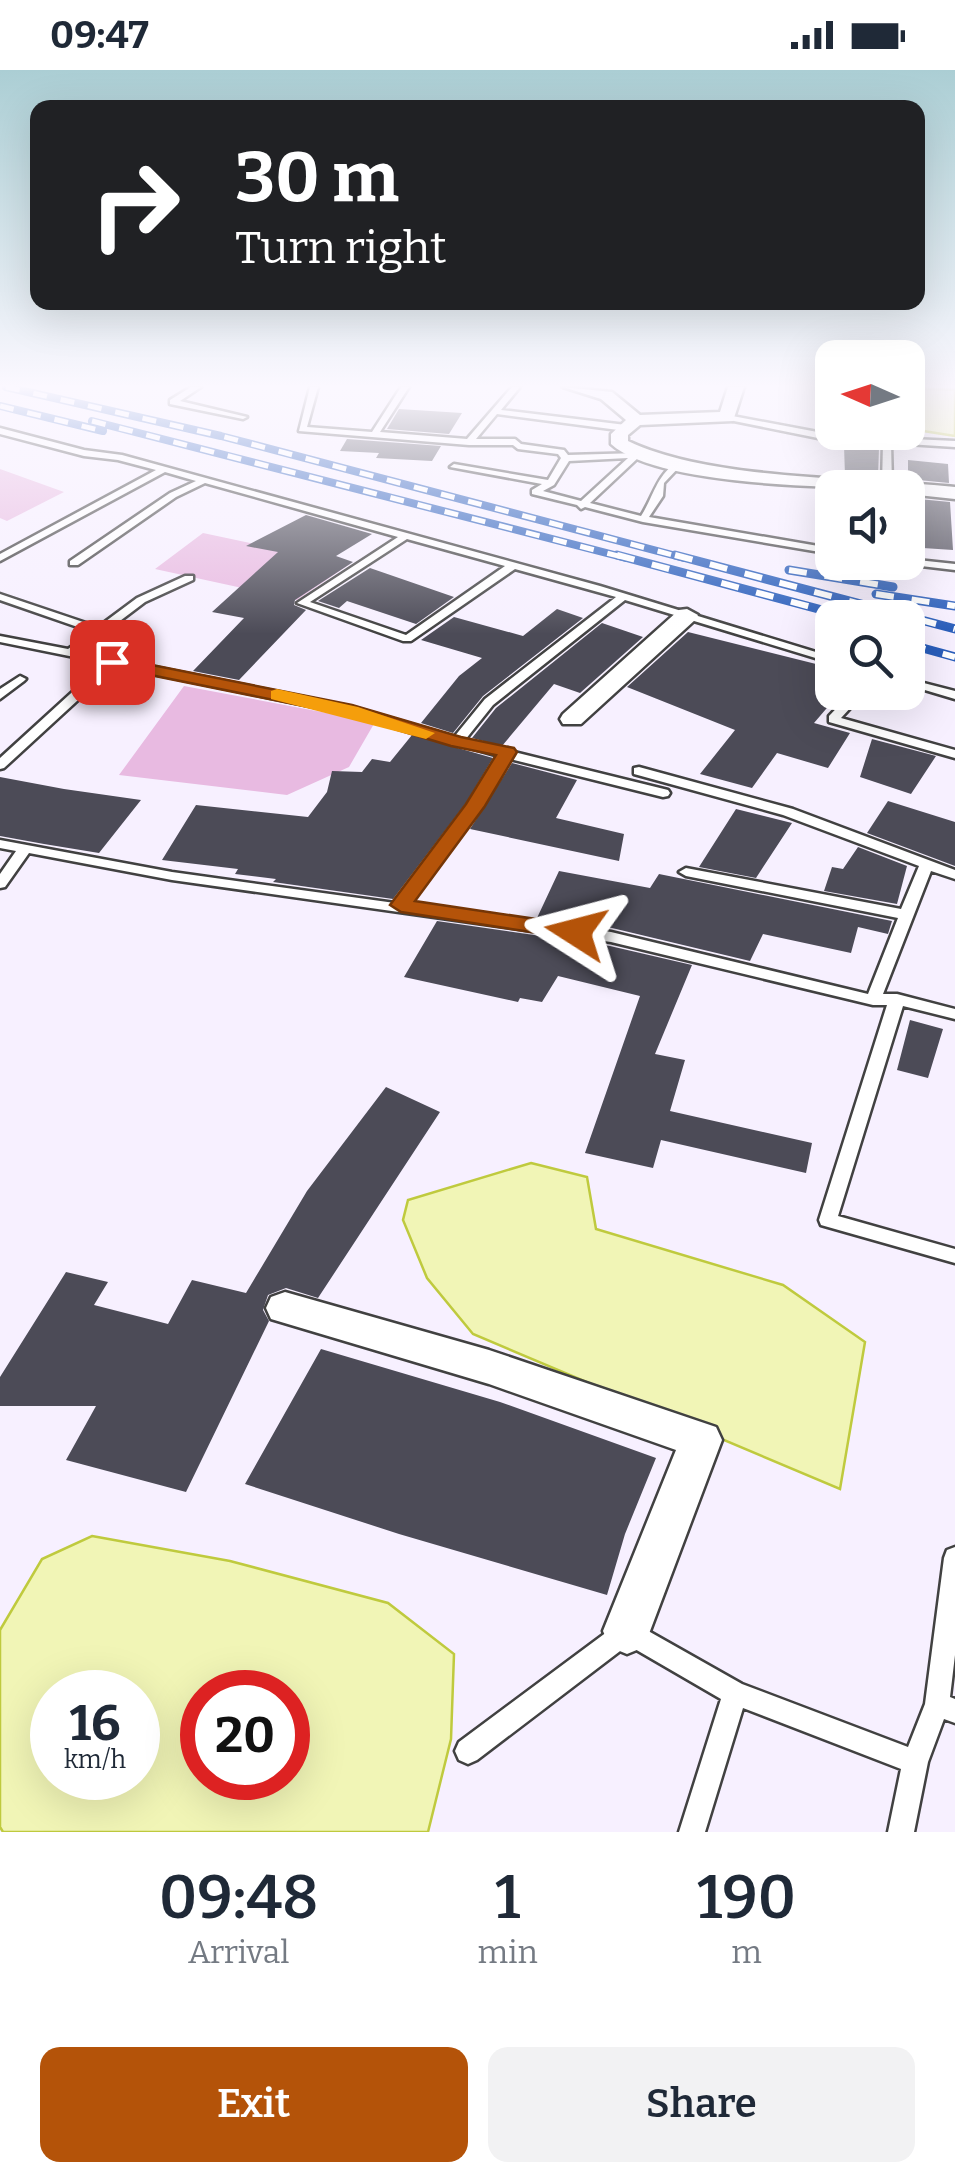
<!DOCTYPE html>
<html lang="en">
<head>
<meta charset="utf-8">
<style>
  body { margin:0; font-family:Bitter,serif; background:#f2f2f3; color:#1f2937; height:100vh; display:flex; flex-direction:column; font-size:38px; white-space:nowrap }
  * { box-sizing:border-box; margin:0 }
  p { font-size:32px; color:#747a83 }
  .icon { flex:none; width:55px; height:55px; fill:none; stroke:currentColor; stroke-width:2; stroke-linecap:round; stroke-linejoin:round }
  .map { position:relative; height:1762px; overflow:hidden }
  .panel { display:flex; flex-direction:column; background:#fff; flex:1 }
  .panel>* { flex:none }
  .guide { position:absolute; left:30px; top:30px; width:895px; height:210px; border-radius:20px; box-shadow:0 10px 40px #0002; background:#202124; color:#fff; overflow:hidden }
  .needle { width:65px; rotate:273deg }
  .controls { position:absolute; left:815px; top:270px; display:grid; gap:20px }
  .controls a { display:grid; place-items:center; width:110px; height:110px; border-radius:20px; background:#fff; box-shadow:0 10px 40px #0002; font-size:50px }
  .speed { position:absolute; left:30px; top:1600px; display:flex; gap:20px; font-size:50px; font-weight:700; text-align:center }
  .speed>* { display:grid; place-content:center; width:130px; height:130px; border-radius:50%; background:#fff; box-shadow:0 10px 40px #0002; line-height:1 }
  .speed small { font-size:25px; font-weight:400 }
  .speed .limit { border:15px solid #d22; background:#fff; color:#111 }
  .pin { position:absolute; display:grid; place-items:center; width:85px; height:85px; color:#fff; margin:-42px; border-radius:20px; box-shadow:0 5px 15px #0006 }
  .me { position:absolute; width:110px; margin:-55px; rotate:279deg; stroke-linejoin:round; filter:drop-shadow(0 0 8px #0008) }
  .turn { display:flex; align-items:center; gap:35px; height:210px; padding:0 40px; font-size:45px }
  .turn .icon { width:130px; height:130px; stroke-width:2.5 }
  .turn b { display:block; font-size:70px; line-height:85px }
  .eta { display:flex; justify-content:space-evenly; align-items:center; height:170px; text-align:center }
  .eta b { font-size:60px; font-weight:600; line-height:70px }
  .button { display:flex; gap:20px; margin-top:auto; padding:20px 40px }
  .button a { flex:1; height:115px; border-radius:20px; background:#b45309; color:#fff; font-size:40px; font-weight:600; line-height:115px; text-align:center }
  .button a+a { background:#f2f2f3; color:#1f2937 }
  .status { display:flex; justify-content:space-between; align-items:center; height:70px; padding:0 50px; background:#fff; direction:ltr }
  .status svg { height:28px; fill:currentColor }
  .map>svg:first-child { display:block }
  .green { fill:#e8bae1 }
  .water { fill:#f1f5b6; stroke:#bfca3e; stroke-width:2.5; fill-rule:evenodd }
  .building { fill:#4c4b57 }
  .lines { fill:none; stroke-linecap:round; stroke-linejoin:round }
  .lane-casing { stroke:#414141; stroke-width:5 }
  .street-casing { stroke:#414141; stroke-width:5 }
  .lane { fill:#fff; fill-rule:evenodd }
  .street { fill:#fff; fill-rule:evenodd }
  .rail-far1-casing { stroke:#295ebb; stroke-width:8 }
  .rail-casing { stroke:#295ebb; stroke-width:9 }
  .rail-far1 { stroke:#fff; stroke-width:5; stroke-dasharray:14; stroke-linecap:butt }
  .rail { stroke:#fff; stroke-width:6; stroke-dasharray:18; stroke-linecap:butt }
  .route { fill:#b45309; stroke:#753606; stroke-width:2.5 }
  .slow { fill:#f59e0b }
</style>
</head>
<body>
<div class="status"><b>09:47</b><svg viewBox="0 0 49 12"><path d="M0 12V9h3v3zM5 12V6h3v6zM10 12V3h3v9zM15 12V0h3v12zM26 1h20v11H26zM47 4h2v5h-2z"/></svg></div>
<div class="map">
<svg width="955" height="1762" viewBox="0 0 955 1762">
  <rect width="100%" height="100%" fill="#f7f0ff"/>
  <!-- green -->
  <path class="green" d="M0,399L64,422L7,451L0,448Z
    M203,463L350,494L297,530L155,499Z
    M184,616L375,652L349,697L287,725L119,705Z"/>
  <!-- water -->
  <path class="water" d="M908,318L955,320V366L917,360L908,354Z
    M531,1093L587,1107L596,1159L783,1215L865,1272L840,1419L473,1264L427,1208L403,1150L408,1130Z
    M92,1466L230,1491L388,1533L454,1584L451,1669L428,1762H3L0,1757V1560L42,1489ZM52,1622H138V1708H52ZM202,1622H288V1708H202Z"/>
  <!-- building -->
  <path class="building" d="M399,339L462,343L449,364L387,359Z
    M347,369L441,376L432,391L376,388L379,383L340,381Z
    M844,375L879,377L878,408L845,406Z
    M908,390L948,394L949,413L908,409Z
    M908,428L950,432L953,480L908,477Z
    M306,445L372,464L336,486L353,492L295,530L294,535L306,540L239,610L193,601L244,548L212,542L278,482L246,476Z
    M370,498L454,527L416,554L347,531L339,538L318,531Z
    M557,539L583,548L483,626L453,663L421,653L459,606L482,588L421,570L454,547L523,566Z
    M602,553L643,567L580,623L554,614L502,676L472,668L496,638Z
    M688,562L832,598V632L814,653L850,663L828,698L777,683L752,718L700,704L735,660L627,617Z
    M412,665L493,688L466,733L393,829L273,812L276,809L235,804L238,799L162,790L196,735L308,747L327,722L332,701L362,702L372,689L390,692Z
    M872,669L936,686L911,724L860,707Z
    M512,693L577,710L556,748L624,764L619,791L470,759Z
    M0,707L64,719L141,730L99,783L44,774L0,766Z
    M888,731L955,752V796L867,763Z
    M736,739L792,753L756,808L699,797Z
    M858,777L907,796L897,834L824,821L832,797L843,799Z
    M559,801L650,818L659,804L892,851L888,864L858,857L851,883L763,864L750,891L612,858L537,848Z
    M437,851L610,876L692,895L655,984L685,990L670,1041L812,1073L806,1103L661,1070L653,1098L585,1083L640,926L558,906L542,932L520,928L518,932L404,907Z
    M910,950L943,959L928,1008L897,1000Z
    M386,1017L440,1042L318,1228L286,1218L268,1225L263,1240L269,1251L186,1422L66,1390L96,1336H0V1307L66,1202L108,1212L94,1235L168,1254L192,1210L246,1223L307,1121Z
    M321,1279L500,1332L656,1388L625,1464L607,1525L399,1464L245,1414Z"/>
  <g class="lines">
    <defs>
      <path id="lane" d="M191,317H201L180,331L247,347L243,349L170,334V330Z
        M310,317H318L307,357L372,362L401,317H409L380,362L467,369L512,317H520L501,340L626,355L630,358L626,361L497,344L476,369H515L521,374L564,380L568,385L639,383V387L590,433L641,446C655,424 656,406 678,391L682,394L664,413L663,426L649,447L824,477L827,433L832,430V484L643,452L585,437L581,439L577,435L532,424V420L542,414L450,397L454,394L548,410L561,388L558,384L518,379L513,375H469L299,361ZM628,388L581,431L543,421L554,415L569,391Z
        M727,345L828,364L883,367L884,363L887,362L891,368L955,371V377L891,373L892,415L886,418L882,415L883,373L828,370L724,349V345Z
        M0,358L84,380L122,385L600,516L832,587V593L625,530L493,635L465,670L503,680L508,678L514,682L668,720L670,723L668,726L663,727L510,689L480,739L409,834L611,862L868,924L898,848L686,806L679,802L686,798L901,839L919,796L783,745L634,704V698L639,697L793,739L955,800V809L931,801L883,924H897L955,939V949L903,936L838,1146L955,1179V1193L828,1157L821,1155L819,1150L887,935H873L611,872L172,810L29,783L5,817L0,818V804L16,781L0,778V770L172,802L395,833L469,735L499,686L350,644L115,596L4,698L0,699V688L104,593L0,572V566L68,579L92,562L0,530V524L98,557L137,528L185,506H193V510L145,532L79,582L352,637L454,667L485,629L616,527L515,499L411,571H403L297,533L398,467L205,413L176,427L78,495H70V491L170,423L196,411L165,402L0,491V484L156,400L118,390L84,386L0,364ZM407,469L505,496L406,565L310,532Z
        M908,489L955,494V500L904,494Z
        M20,606L26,609L24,611L0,629V619Z
        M908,609L955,621V629L908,615Z
        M852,622H865L841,648L955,680V688L829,652V646Z
        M955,1477V1585L950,1627L955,1629V1653L944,1649L928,1692L914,1762H888L901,1699L743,1638L705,1762H679L721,1629L628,1575L477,1690L468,1694L459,1690L455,1681L459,1672L619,1553L627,1549L742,1614L908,1677L925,1634L944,1488L947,1480Z"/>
      <path id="street" d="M563,317L612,322L640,345L720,342L728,317H744L733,351L640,355L628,365V371C712,411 860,407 955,417V429L908,424V418C843,418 658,417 611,374V364L626,350L601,329Z
        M687,539L698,545L695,550L581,654H563L560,649L563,644L679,540Z
        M285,1222L489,1280L716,1357L722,1370L644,1577L627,1584L610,1577L603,1561L676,1380L489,1314L271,1249L266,1238L271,1227Z"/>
    </defs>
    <!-- lane casing -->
    <use href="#lane" class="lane-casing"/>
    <!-- street casing -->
    <use href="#street" class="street-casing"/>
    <!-- lane -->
    <use href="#lane" class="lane"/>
    <!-- street -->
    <use href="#street" class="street"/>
    <defs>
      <path id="rail-far1" d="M6,317L221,366L684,488
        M0,336L103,361
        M92,351L626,488"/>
      <path id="rail" d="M617,485L852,548
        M675,485L955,559
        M789,500L893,517
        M876,524L955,536
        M908,574L955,587"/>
    </defs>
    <!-- rail-far1 casing -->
    <use href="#rail-far1" class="rail-far1-casing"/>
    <!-- rail casing -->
    <use href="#rail" class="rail-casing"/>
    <!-- rail-far1 -->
    <use href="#rail-far1" class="rail-far1"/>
    <!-- rail -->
    <use href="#rail" class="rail"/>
  </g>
  <!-- sky -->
  <linearGradient id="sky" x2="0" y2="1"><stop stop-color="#abced4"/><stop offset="0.56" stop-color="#fbf8ff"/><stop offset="1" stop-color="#fbf8ff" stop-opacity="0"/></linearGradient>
  <rect width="955" height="564" fill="url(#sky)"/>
  <!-- route -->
  <path class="route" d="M112,587L352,635L461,667L514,678L517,682L485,736L415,831L576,855L587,862L576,869L401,842L390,835L466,734L496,685L451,676L348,645L106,596L103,592Z"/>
  <!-- slow -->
  <path class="slow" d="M277,619L358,637L435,663L426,669L271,629V621Z"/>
</svg>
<div class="controls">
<a><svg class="needle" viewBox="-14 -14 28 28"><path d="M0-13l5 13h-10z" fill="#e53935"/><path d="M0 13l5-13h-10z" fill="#747a83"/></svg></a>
<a><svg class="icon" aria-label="sound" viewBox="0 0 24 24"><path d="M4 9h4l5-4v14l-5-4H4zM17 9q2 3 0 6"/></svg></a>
<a><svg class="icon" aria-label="search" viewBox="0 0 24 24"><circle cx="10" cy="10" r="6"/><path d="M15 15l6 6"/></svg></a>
</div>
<div class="speed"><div>16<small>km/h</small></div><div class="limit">20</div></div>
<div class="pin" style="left:112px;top:592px;background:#d93025"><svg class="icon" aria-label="arrive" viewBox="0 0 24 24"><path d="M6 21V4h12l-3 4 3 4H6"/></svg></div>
<svg class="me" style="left:576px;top:862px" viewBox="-20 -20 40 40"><path d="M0-17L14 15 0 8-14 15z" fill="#b45309" stroke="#fff" stroke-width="4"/></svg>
<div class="guide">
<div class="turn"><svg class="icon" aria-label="right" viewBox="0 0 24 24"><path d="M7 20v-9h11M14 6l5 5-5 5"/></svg><div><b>30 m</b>Turn right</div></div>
</div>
</div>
<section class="panel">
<div class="eta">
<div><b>09:48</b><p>Arrival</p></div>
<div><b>1</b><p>min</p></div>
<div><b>190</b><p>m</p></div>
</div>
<div class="button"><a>Exit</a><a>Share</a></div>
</section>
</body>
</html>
